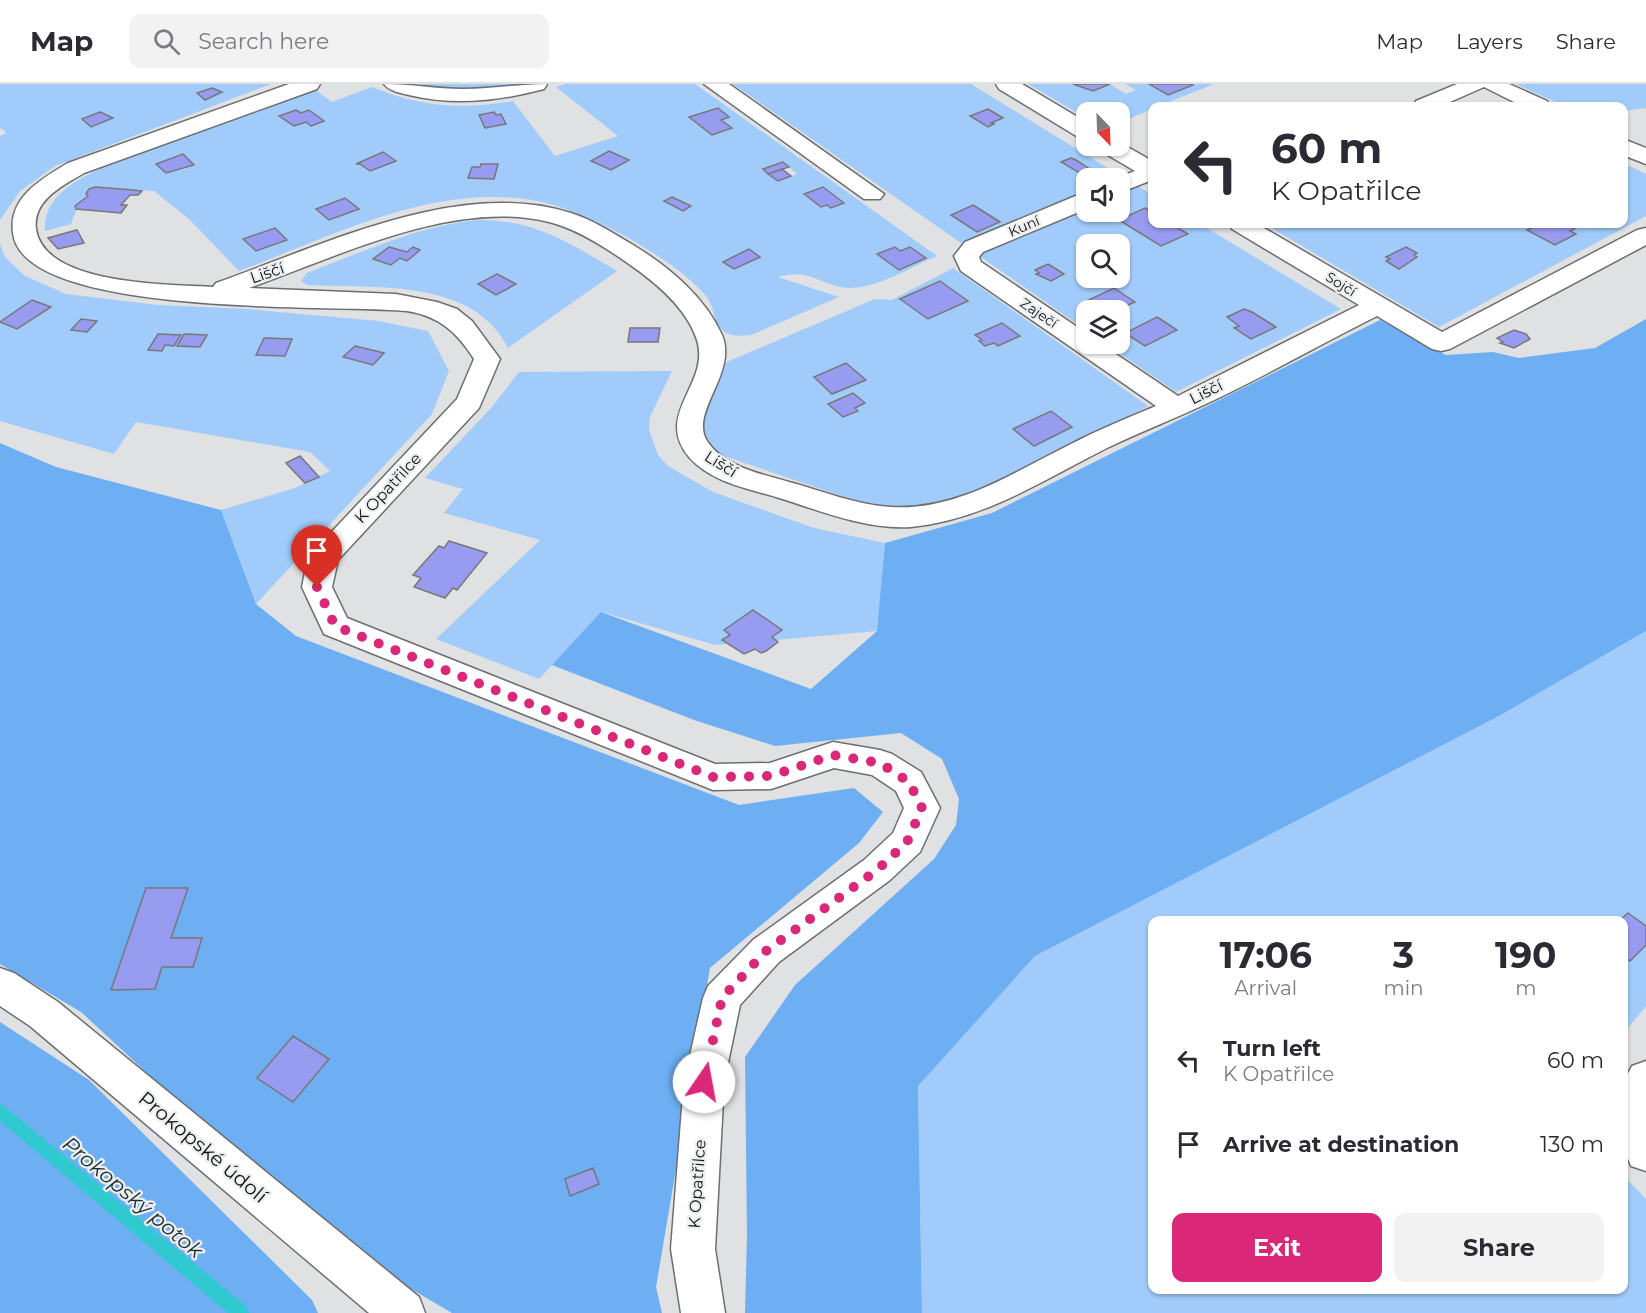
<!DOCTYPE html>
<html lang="en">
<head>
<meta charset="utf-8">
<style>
  body { margin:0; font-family:Montserrat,sans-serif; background:#f2f2f3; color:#2b2b33; height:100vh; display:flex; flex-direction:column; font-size:22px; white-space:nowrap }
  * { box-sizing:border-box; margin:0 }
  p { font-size:20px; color:#7c7c81 }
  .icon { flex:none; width:33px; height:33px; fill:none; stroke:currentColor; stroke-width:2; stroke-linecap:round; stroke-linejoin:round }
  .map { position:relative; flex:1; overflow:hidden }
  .sheet { position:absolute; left:1148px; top:832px; width:480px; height:378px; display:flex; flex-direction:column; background:#fff; border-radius:12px; box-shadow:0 2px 4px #0004 }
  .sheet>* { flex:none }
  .banner { position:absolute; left:1148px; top:18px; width:480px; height:126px; border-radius:12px; box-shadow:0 2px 4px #0004; background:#fff; color:#2b2b33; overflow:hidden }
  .needle { width:39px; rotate:157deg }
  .tools { position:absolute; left:1076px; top:18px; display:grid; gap:12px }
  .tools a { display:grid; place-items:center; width:54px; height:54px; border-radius:12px; background:#fff; box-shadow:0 2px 4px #0004; font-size:30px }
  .pin { position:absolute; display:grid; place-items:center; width:51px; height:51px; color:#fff; margin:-62px -26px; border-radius:50% 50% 50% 0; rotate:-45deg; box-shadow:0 0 6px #0007 }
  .pin .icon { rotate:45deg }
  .me { position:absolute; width:66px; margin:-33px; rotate:12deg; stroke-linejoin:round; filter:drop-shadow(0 0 4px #0008) }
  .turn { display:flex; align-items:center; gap:21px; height:126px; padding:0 24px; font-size:27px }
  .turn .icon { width:78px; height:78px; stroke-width:2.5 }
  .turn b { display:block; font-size:42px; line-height:51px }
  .eta { display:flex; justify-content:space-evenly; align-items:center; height:102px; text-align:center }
  .eta b { font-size:36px; font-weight:700; line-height:42px }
  .button { display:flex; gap:12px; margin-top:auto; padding:12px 24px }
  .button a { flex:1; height:69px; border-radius:12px; background:#db2777; color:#fff; font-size:24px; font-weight:700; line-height:69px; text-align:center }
  .button a+a { background:#f2f2f3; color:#2b2b33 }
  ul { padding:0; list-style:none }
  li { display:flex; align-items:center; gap:18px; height:84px; padding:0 24px }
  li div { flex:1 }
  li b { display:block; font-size:22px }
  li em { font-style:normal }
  header { display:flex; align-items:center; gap:36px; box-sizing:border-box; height:84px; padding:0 30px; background:#fff; border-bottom:2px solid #e1e1e2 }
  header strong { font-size:28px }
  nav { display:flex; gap:33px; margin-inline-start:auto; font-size:21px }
  .search { width:420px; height:54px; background:#f2f2f3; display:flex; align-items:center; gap:15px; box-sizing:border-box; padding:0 21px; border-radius:12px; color:#7c7c81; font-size:22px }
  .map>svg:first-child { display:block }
  .green { fill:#a1cbfa; fill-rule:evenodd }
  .forest { fill:#6eaff4; fill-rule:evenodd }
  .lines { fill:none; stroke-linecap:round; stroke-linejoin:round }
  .stream { fill:#2fc9cf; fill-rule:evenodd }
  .building { fill:#989cf0; stroke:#77777a; stroke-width:1.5 }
  .street-casing { stroke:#6c6e70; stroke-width:3 }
  .street { fill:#fff; fill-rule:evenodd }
  .route { stroke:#db2777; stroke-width:10; stroke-dasharray:0 18 }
  .labels { text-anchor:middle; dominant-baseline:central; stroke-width:4.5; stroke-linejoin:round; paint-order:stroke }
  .far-street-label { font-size:14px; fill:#131415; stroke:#eceef0 }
  .street-label { font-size:16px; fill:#131415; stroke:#eceef0 }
  .near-street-label { font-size:20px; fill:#131415; stroke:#eceef0 }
  .near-water-label { font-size:21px; font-style:italic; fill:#183031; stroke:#eceef0 }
</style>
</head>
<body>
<header>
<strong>Map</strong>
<div class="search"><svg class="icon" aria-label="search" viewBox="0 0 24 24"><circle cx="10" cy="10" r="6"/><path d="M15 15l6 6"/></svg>Search here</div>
<nav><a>Map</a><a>Layers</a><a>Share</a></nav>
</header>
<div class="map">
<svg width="1646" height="1229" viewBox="0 0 1646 1229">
  <rect width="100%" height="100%" fill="#dfe1e3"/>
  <!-- green -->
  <path class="green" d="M0,0H271L55,82L20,107L0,136V52L7,49L0,44Z
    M419,0H513C484,7 448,12 419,0Z
    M566,0H695L937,172C911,183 878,204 850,204C821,203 811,183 778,193L839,213L751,251C742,252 728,253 721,245C714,237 714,222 706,212C674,174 586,126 537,117C435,98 332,152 239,187L189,135L154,107L95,103L89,106L85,117L75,122L77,124L71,140L45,147C43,115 70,100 95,87L314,5L332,18L372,3C420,23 462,26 513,17L555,72L618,52L556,3ZM717,24L729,33L721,36L732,44L712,51L690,33ZM296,26L301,29L309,26L323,37L311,41L306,38L294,42L280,32ZM609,67L629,76L611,86L592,77ZM183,70L194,80L166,89L156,81ZM783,78L797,90L778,97L763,86ZM481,80H498L494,94H468L472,83H480ZM823,103L844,118V119L821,123L804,111ZM275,144L287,156L255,167L244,155ZM895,163L900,167L910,163L925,174L899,186L878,171ZM749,166L759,173L734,185L723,178Z
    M733,0H971L1124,94H1086V109L964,161ZM973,121L999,138L977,148L952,132Z
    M1028,0H1073L1093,7L1110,0L1126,10L1136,6L1125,0H1149L1168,11L1192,0H1214L1159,22H1152V25L1119,39V28H1086V34Z
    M1516,0H1646V24L1623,27V22H1564Z
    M1623,79L1646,90V132L1439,243L1265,140H1540L1528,147L1555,161L1575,150L1570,147L1581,141L1578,140H1623ZM1406,163L1417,169L1414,171L1417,174L1399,185L1387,178L1390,175L1387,173Z
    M1138,102L1152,111V128L1145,124L1119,136L1161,162L1188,150L1171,140H1200L1341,225L1176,308L1106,260H1119V226H1116L1134,218L1114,204L1082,219L1093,226H1086V246L978,171L1086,125V128H1119V110ZM1086,160H1119V194H1086ZM1244,225L1275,243L1251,255L1234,245L1239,242L1227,233ZM1156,233L1176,246L1125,249V248Z
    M477,136C534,135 569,159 617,187L508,264C473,193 374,205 307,201L301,197L307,189C363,168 417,142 477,136ZM389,163L407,168L413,163L407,177L400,174L391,181L373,175ZM497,190L515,200L497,211L479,200Z
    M0,160L5,173L25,192L66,210L158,221L247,225L378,237L428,247L449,287L432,330L256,520L221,426L295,404L330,387L310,368L136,338L114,370L0,337V238L17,245L50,223L32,216L0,237ZM158,250L181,251L174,262L165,261L162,267L149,266ZM264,254L291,255L292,256L285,272L257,271ZM355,262L384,269L373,281L344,273Z
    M953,184L1148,322L978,408L947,419L921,423L868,421L724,372C678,348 715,315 722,280L875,215L892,216ZM940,198L967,218L928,235L901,215ZM1001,239L1020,252L999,262L994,259L985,262L979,258L982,256L975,251ZM853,309L855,324L858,327L843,333L828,320ZM1051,327L1071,343L1034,361L1013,346Z
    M672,287L650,333L649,346L658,371L668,382L713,408L814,444L885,459L878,547L775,556L772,553L781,546L753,526L724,546L730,551L722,556L727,560L715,561L602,528L539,595L436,555L540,456L444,429L463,405L425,394L492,323L519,288Z
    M1646,547V842L1628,829L1619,837H1609L1604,834L1600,837H1152V1206H1623V1091L1646,1115V1229H922L918,1001L1035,872L1499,632Z
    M1646,861V922L1623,950V935L1626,933L1623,930V872L1630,877Z"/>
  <!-- forest -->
  <path class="forest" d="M1646,235V547L1499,632L1035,872L918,1002L922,1229H745L747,1152L745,973L795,901L934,775L956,741L959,715L942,675L901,649L775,662L694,636L552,581L601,528L811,605L877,547L885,459L992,429L1380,236L1446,271L1493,268L1519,274L1595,264Z
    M0,359L56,383L221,426L256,520L296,552L739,721L854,704L883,728L859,759L710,884L656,1203L662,1229H452L367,1179L200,1038L81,928L0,880ZM146,804H187L171,854L193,883H162L155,905H111ZM328,975L293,1018L258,994Z
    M0,938L89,996L312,1216L318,1229H0Z"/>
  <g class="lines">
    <!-- stream -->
    <path class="stream" d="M0,1021L5,1023L247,1223L249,1229H228L0,1037Z"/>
  </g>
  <!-- building -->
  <path class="building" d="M1073,0H1110L1093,7Z
    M1149,0H1192L1193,1L1168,11Z
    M212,4L222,8L205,16L197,9Z
    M718,24L729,33L721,36L732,44L712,51L689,33Z
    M988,25L1003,34L991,39L994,40L988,43L970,32Z
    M296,26L301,29L309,26L324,37L311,42L306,38L294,42L279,32Z
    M100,28L113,34L91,43L82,35Z
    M494,28L496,31L501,30L506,40L485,44L479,31Z
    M609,67L629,76L611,86L591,77Z
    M383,68L396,77L370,87L360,80H356Z
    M183,70L194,81L166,89L156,80Z
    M1071,74L1076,76L1093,87L1083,91L1061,78Z
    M783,78L789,83L768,90L763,85Z
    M481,80H498L494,95L468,94L472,83H480Z
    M782,85L791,92L778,97L768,90Z
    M95,103L134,106L142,107L138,111H130L121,121H127L121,129L76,125L75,122L88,112L86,110L89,105Z
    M823,103L844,119L831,124L827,121L821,123L804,110Z
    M672,113L691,122L683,127L664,117Z
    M345,114L359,125L329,136L316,125Z
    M973,121L1000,138L977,148L951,131Z
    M1145,124L1152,128V140H1171L1188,150L1161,162L1119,136Z
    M1540,140H1578L1581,141L1570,147L1576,150L1555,161L1527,146Z
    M275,144L287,156L256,167L243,155Z
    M77,146L84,159L58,165L48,154Z
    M389,163L407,168L413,163L420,166L407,177L400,174L391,181L373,175Z
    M895,163L900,167L910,163L926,174L899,186L877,170Z
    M1406,163L1417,169L1414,171L1417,173L1399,185L1386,177L1390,175L1386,173Z
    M749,165L760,173L734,185L723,178Z
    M1048,180L1064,190L1051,197L1036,190L1039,189L1035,186Z
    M497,190L516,200L496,211L478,200Z
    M940,197L968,217L928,235L900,215Z
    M1114,204L1135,218L1116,226H1093L1082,219Z
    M32,216L51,223L17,245L0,238Z
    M1244,225L1252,228L1276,243L1251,255L1234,244L1239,242L1227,233Z
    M1157,233L1177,246L1145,262L1125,249Z
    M81,235L97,237L87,248L71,246Z
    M1002,239L1020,252L998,262L994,259L985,262L979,257L982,256L975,251Z
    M630,244H660L658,258H628Z
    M1514,246L1526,250L1530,255L1514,264L1500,259L1503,258L1497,254Z
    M158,250L181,251L174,262L165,261L162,267L148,266Z
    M184,250L207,251L200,263L177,262Z
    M264,254L292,255L285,272L256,271Z
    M355,262L384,269L373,281L343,273Z
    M846,279L866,296L832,310L814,293Z
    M853,309L865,319L855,324L858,327L843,333L828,320Z
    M1051,327L1072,343L1034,362L1013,345Z
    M300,372L319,393L305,399L286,379Z
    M449,457L487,469L457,506L453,504L445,514L414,503L421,494L413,491L439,462L444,464Z
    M753,526L782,546L772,553L778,558L766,567L761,569L755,565L744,570L722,556L730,551L724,546Z
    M146,804H188L171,854H202L193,883H162L155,905L111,906Z
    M1628,829L1646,842V861L1630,877L1623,872V837H1619Z
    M293,952L329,975L293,1018L257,994Z
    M593,1084L599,1100L570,1112L565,1095Z"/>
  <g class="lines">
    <defs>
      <path id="street" d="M289,0H320L317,5L84,89C64,101 32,116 36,145C44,202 170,200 213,203L216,199C322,162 458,93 571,129C593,136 613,149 633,161C668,182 705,213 722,251C738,289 689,328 707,357C724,383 762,390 789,398C823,407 856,421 891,423C957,427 1014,388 1071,360C1098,346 1127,334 1156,322L961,187L954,172L965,158L1078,111L1086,109V125L983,168L979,173L981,178L1086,249V260H1101L1178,312L1359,221L1232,145L1229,140H1257L1442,248L1637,146L1646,144V161L1450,265L1441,267L1432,265L1377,232C1321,260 1267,291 1210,318C1177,334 1142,347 1109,363C1045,395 984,436 911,443C865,446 819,426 776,413C746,404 711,398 689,373C653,330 711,300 697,256C687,224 655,198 629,180C605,163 577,145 549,138C455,114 337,173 249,204L396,210L437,218L457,225L472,237L500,275L479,324L338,476L332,503L347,534L715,680L770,679L833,658L880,666L892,670L921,688L940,724L920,768L890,796L779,878L740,921L724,998L715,1165L725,1229H681L671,1165L684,998L703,914L708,902L753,856L864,776L893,749L904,724L896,707L872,691L834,684L771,705L713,706L324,550L302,503L308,473L457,315L474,275C457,248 439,232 407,227C338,220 23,235 13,149C8,114 41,95 68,79Z
        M384,0C411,0 437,5 463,5C491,5 519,0 547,0L544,5C498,17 455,22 409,11C401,9 389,7 384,0Z
        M704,0H729L884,110L880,115H864Z
        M996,0H1022L1086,38V55L1078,53L999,5Z
        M1457,0H1509L1547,17L1550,22H1522L1484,3L1441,22H1413L1416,17Z
        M1623,55L1646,64V80L1623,71Z
        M1119,58L1152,77V96L1119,109V94H1117L1135,87L1101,67L1098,62H1119Z
        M0,884L14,889L58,918L419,1213L425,1229H369L30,942L0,922Z
        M1646,977V1087L1631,1082L1623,1062V999L1632,982Z"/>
    </defs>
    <!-- street casing -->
    <use href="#street" class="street-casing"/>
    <!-- street -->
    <use href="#street" class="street"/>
  </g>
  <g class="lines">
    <!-- route -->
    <path class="route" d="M317,503L335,542L713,693L771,692L833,671L880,679L909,698L922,724L907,758L877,786L766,867L722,914L704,998"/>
  </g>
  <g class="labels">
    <!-- far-street labels -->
    <g class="far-street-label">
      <text transform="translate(1024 142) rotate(-23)">Kuní</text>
      <text transform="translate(1341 200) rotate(32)">Sojčí</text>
      <text transform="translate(1039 229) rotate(34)">Zaječí</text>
    </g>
    <!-- street labels -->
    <g class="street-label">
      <text transform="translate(267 189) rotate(-19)">Liščí</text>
      <text transform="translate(1206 308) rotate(-27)">Liščí</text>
      <text transform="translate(721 380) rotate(32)">Liščí</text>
      <text transform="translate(388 404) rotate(-47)">K Opatřilce</text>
      <text transform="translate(697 1100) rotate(-86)">K Opatřilce</text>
    </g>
    <!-- near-street labels -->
    <g class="near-street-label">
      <text transform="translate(203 1063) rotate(40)">Prokopské údolí</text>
    </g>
    <!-- near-water labels -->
    <g class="near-water-label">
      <text transform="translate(133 1113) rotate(40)">Prokopský potok</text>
    </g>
  </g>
</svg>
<div class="tools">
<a><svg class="needle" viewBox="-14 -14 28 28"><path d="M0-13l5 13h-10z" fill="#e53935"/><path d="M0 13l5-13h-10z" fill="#7c7c81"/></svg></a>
<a><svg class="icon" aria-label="sound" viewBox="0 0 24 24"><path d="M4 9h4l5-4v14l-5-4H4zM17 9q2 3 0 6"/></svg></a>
<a><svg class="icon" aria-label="search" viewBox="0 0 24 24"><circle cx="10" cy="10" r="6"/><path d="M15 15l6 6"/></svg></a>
<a><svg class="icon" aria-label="layers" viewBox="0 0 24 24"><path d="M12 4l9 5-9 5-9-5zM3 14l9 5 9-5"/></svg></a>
</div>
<div class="pin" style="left:317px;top:503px;background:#d93025"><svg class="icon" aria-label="arrive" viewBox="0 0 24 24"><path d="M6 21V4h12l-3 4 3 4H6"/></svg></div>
<svg class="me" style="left:704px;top:998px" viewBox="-20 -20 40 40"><circle r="19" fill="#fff"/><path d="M0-13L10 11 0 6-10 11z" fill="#db2777"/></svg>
<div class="banner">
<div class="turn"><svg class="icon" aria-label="left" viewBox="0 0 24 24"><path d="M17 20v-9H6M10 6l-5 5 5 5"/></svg><div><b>60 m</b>K Opatřilce</div></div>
</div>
<section class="sheet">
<div class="eta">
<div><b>17:06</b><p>Arrival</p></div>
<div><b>3</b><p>min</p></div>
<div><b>190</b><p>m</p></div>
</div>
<ul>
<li><svg class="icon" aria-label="left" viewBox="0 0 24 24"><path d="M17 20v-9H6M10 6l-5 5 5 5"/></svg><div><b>Turn left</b><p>K Opatřilce</p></div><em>60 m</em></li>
<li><svg class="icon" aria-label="arrive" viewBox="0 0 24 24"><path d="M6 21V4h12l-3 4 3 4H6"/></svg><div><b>Arrive at destination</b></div><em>130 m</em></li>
</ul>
<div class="button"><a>Exit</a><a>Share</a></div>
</section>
</div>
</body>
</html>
